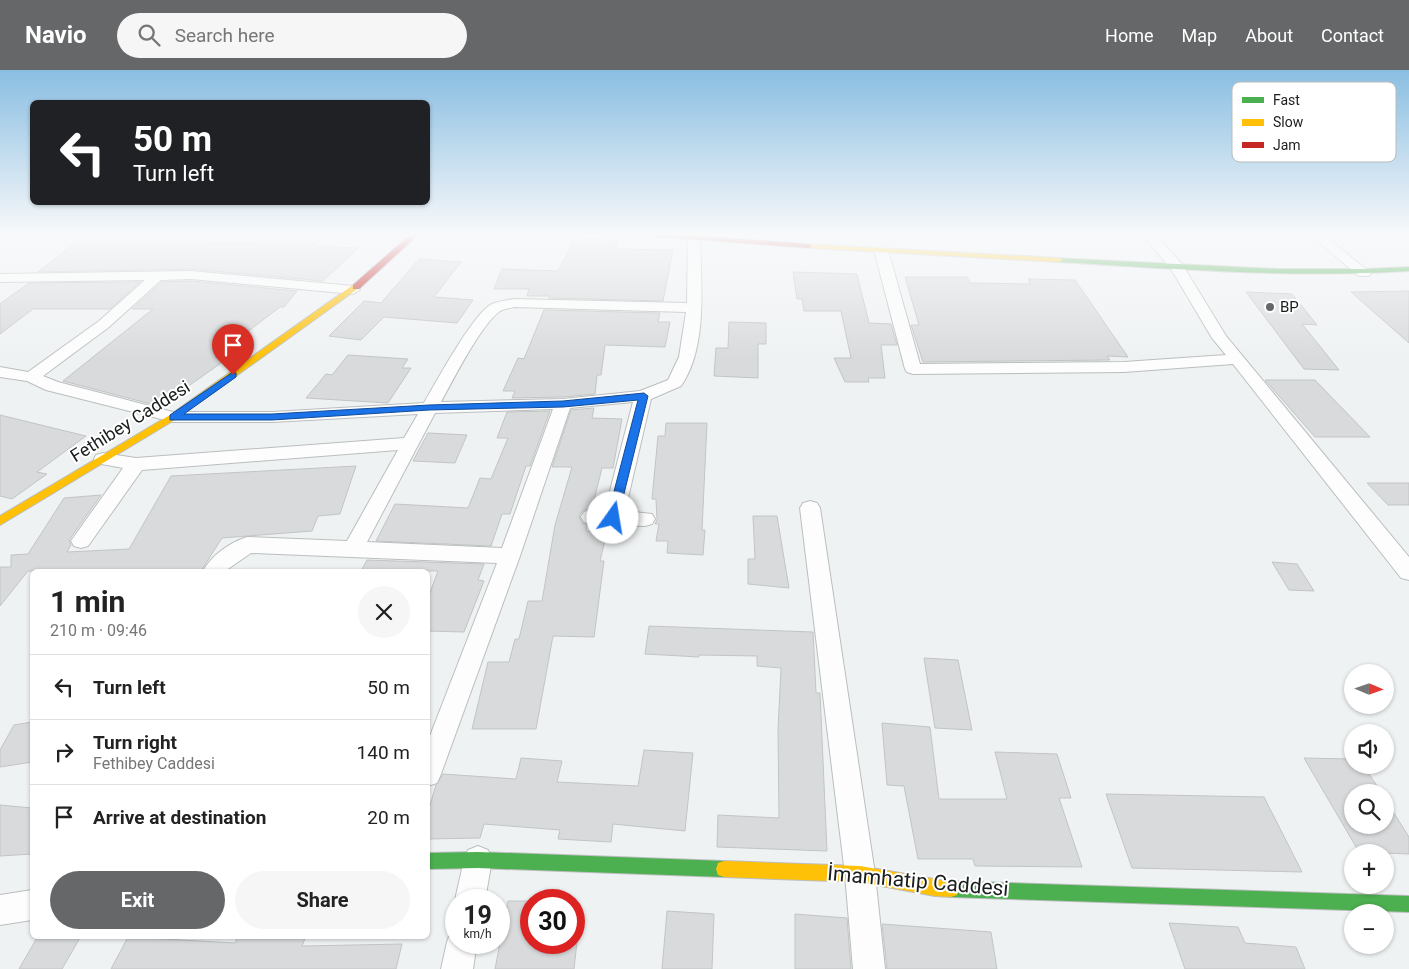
<!DOCTYPE html>
<html lang="en">
<head>
<meta charset="utf-8">
<style>
  body { margin:0; font-family:Roboto,sans-serif; background:#f6f6f6; color:#222; height:100vh; display:flex; flex-direction:column; font-size:19px; white-space:nowrap }
  * { box-sizing:border-box; margin:0 }
  p { font-size:16px; color:#767676 }
  .icon { flex:none; width:28px; height:28px; fill:none; stroke:currentColor; stroke-width:2; stroke-linecap:round; stroke-linejoin:round }
  .map { position:relative; flex:1; overflow:hidden }
  .sheet { position:absolute; left:30px; top:499px; width:400px; height:370px; display:flex; flex-direction:column; background:#fff; border-radius:8px; box-shadow:0 1px 4px #0004 }
  .sheet>* { flex:none }
  .hud { position:absolute; left:30px; top:30px; width:400px; height:105px; border-radius:8px; box-shadow:0 1px 4px #0004; background:#202124; color:#fff; overflow:hidden }
  .needle { width:32px; rotate:92deg }
  .fabs { position:absolute; left:1344px; top:594px; display:grid; gap:10px }
  .fabs a { display:grid; place-items:center; width:50px; height:50px; border-radius:50%; background:#fff; box-shadow:0 1px 4px #0004; font-size:25px }
  .speed { position:absolute; left:445px; top:819px; display:flex; gap:10px; font-size:25px; font-weight:700; text-align:center }
  .speed>* { display:grid; place-content:center; width:65px; height:65px; border-radius:50%; background:#fff; box-shadow:0 1px 4px #0004; line-height:1 }
  .speed small { font-size:12px; font-weight:400 }
  .speed .limit { border:8px solid #d22; background:#fff; color:#111 }
  .pin { position:absolute; display:grid; place-items:center; width:42px; height:42px; color:#fff; margin:-51px -21px; border-radius:50% 50% 50% 0; rotate:-45deg; box-shadow:0 0 5px #0007 }
  .pin .icon { rotate:45deg }
  .me { position:absolute; width:55px; margin:-28px; rotate:13deg; stroke-linejoin:round; filter:drop-shadow(0 0 4px #0008) }
  .turn { display:flex; align-items:center; gap:18px; height:105px; padding:0 20px; font-size:22px }
  .turn .icon { width:65px; height:65px; stroke-width:2.5 }
  .turn b { display:block; font-size:35px; line-height:42px }
  .round { display:grid; place-items:center; flex:none; width:52px; height:52px; border-radius:26px; background:#f6f6f6 }
  .summary { display:flex; align-items:center; justify-content:space-between; height:85px; padding:0 20px }
  h1 { font-size:30px; font-weight:700; line-height:38px }
  .cta { display:flex; gap:10px; margin-top:auto; padding:10px 20px }
  .cta a { flex:1; height:58px; border-radius:30px; background:#656768; color:#fff; font-size:20px; font-weight:700; line-height:58px; text-align:center }
  .cta a+a { background:#f6f6f6; color:#222 }
  ul { padding:0; list-style:none }
  li { display:flex; align-items:center; gap:15px; height:65px; padding:0 20px; border-top:1px solid #e0e0e0 }
  li div { flex:1 }
  li b { display:block; font-size:19px }
  li em { font-style:normal }
  header { display:flex; align-items:center; gap:30px; box-sizing:border-box; height:70px; padding:0 25px; background:#656768; color:#fff }
  header strong { font-size:24px }
  nav { display:flex; gap:28px; margin-inline-start:auto; font-size:18px }
  .search { width:350px; height:45px; background:#f6f6f6; display:flex; align-items:center; gap:12px; box-sizing:border-box; padding:0 18px; border-radius:28px; color:#767676; font-size:19px }
  .map>svg:first-child { display:block }
  .building { fill:#d8dadb; stroke:#c2c5c5 }
  .lines { fill:none; stroke-linecap:round; stroke-linejoin:round }
  .street-casing { stroke:#bbbebe; stroke-width:2 }
  .fast-casing { stroke:#bbbebe; stroke-width:2 }
  .slow-casing { stroke:#bbbebe; stroke-width:2 }
  .jam-casing { stroke:#bbbebe; stroke-width:2 }
  .street { fill:#fdfdfd; fill-rule:evenodd }
  .fast { fill:#4caf50; fill-rule:evenodd }
  .slow { fill:#ffc107; fill-rule:evenodd }
  .jam { fill:#c62828; fill-rule:evenodd }
  .route { fill:#1a73e8; stroke:#114b97 }
  .poi-dot { fill:#656768; stroke:#fff; stroke-width:2 }
  .labels { text-anchor:middle; dominant-baseline:central; stroke-width:4; stroke-linejoin:round; paint-order:stroke }
  .far-poi-label { font-size:15px; fill:#1a1c1d; stroke:#fff; text-anchor:start }
  .street-label { font-size:18px; fill:#1a1c1d; stroke:#fff }
  .near-street-label { font-size:21px; fill:#1a1c1d; stroke:#fff }
  .key { fill:#fff; stroke:#babbbb; stroke-width:1 }
  .key-label { font-size:14px; fill:#1a1c1d }
</style>
</head>
<body>
<header>
<strong>Navio</strong>
<div class="search"><svg class="icon" aria-label="search" viewBox="0 0 24 24"><circle cx="10" cy="10" r="6"/><path d="M15 15l6 6"/></svg>Search here</div>
<nav><a>Home</a><a>Map</a><a>About</a><a>Contact</a></nav>
</header>
<div class="map">
<svg width="1409" height="899" viewBox="0 0 1409 899">
  <rect width="100%" height="100%" fill="#eff2f3"/>
  <!-- building -->
  <path class="building" d="M87,164H197L188,172L258,174L270,164H326L314,176L358,178L323,211L191,199L38,202Z
    M575,168L618,171L615,179L673,180L663,231L549,228V226H527L529,219H494L502,199L558,201Z
    M419,189L461,192L434,227L473,230L457,253L384,247L361,270L329,266L364,231L381,233Z
    M793,202L857,204L869,253L891,254L897,275H881L885,308H868L869,312H845L834,288H851L841,241H804L802,229H797Z
    M905,207H967L970,213L1031,214L1028,209L1075,210L1128,287L1107,286L1110,290L923,292L911,255H919Z
    M191,211L297,221L284,237H280L230,275L245,276L173,327L168,326L155,335L63,311L153,239H132L162,212Z
    M140,212L110,239H33L0,264V234L29,213Z
    M1409,221V273L1351,222Z
    M1246,222L1292,224L1317,255L1302,254L1339,300L1304,299Z
    M544,240L660,243L658,252H670L665,277L605,275L601,305H597L595,324L563,327L512,328L515,321H503L518,288L524,289Z
    M729,252L766,253V274H758V308L714,306L716,278H728Z
    M348,285L408,289L402,298H411L388,333L306,328L326,304L332,305Z
    M1265,310H1315L1370,367H1315Z
    M594,338L592,348L622,349L613,398H602L592,438L583,440L579,446L582,453L587,455L586,461L607,462L600,491H604L594,567L553,566L536,659H472L488,592H509L515,569H519L528,531H542L555,455L572,397H552L571,340Z
    M550,341L530,396H526L510,444H502L491,476L376,471L395,434L468,438L480,408L491,409L508,368H497L507,342Z
    M0,345L86,366L37,402L47,404L12,429L0,426Z
    M666,353H707L702,460H705L703,485L667,483L668,471H656L659,454H655L657,450L656,429H652L658,366H665Z
    M428,363L467,365L455,393L413,391Z
    M356,396L340,444L318,446L312,461L222,468L201,501H28L0,536V497H11V485L28,484L64,428L101,425L69,470L71,475L67,482L129,479L171,406Z
    M1367,413H1409V435H1388Z
    M753,446H777L789,518L748,514V489H755Z
    M367,490L484,494L478,510L484,511L464,562L428,561V528L438,501H361Z
    M1272,492L1297,494L1314,521L1289,520Z
    M649,556L813,562L816,623H820L827,781L717,777L718,745L779,748L778,660L781,598L757,596V586L699,585V587L645,584Z
    M924,588L958,590L972,660L935,658Z
    M32,652V692L0,697V680L14,655Z
    M882,653L930,657L939,729H1007L995,682L1057,684L1071,728H1059L1082,797L975,796L973,789H918L904,716L887,715Z
    M644,680L693,683L685,761L613,754L611,772L558,769L560,760L484,754L480,768L428,769V742L436,715L443,704L516,709L521,688L562,691L557,712L638,716Z
    M1304,688L1352,689V695H1363L1381,722H1352V755H1385V729L1409,767V784L1359,782Z
    M1106,724L1264,727L1302,802L1132,798Z
    M0,735L32,738V784L0,786Z
    M508,831H531V872H577L574,899H495Z
    M667,841L714,844L712,899H662Z
    M795,844L847,848L851,899H795Z
    M1169,853L1238,857L1245,873L1296,877L1305,899H1185Z
    M882,854L991,862L997,899H887Z
    M38,866H81L62,899H19Z
    M238,866H306L302,876L402,874L396,899H111L128,867L235,873Z"/>
  <g class="lines">
    <defs>
      <path id="street" d="M694,164L700,168C701,214 708,277 681,316L651,329L625,441L652,444L655,449L652,454L645,456L591,454L584,452L581,447L584,442L591,440H605L633,332L570,338L520,486L441,704L437,713L428,716V671L497,493L251,483L225,501H203C212,485 229,473 247,467L347,471L398,380L142,400L88,476L81,478L74,476L71,471L123,398L96,393L94,389L96,385L103,383L136,388L404,368L418,344L272,352H173L46,320L27,311L0,307V297L28,302L99,251L145,210L0,212V204L191,201L353,216L360,220L353,224L191,209L161,210L109,257L43,306L58,312L173,342H272L424,333C435,314 474,242 492,234C499,231 508,230 515,229L687,233L688,168ZM515,237L686,242L679,287L668,310L640,321L563,329L441,332C453,310 480,256 500,241C504,239 511,238 515,237ZM553,339L502,478L367,472L435,343Z
        M1142,164H1155L1182,194L1226,266L1409,487V510L1401,508L1233,294L1124,302L913,304L907,302L905,299L874,180L881,176L888,180L920,294L1124,292L1226,285L1212,268L1171,199Z
        M1309,164H1322L1371,203L1369,206H1359Z
        M810,431L817,433L820,438L875,804L885,899H853L845,804L800,438L803,433Z
        M478,776L488,780L492,790L485,830H456V833L455,830L464,790L468,780Z
        M32,820V850L0,855V825Z
        M456,859V872H477L473,899H441L447,872L451,861Z"/>
      <path id="fast" d="M1056,188L1278,199H1365L1409,197V201C1292,208 1176,199 1059,192H1056Z
        M478,782L724,791L730,793L732,799L730,805L724,807L478,798L428,799V783Z
        M951,811L1409,826V842L951,827L945,825L943,819L945,813Z"/>
      <path id="slow" d="M806,174L1059,188L1063,190L1059,192L809,178L805,176Z
        M353,215L360,217L176,349L0,455V446L170,345Z
        M724,791L860,796L957,813L959,819L957,825L951,827L935,826L860,812L724,807L718,805L716,799L718,793Z"/>
      <path id="jam" d="M411,164H419L359,219H353V215Z
        M645,164H672L809,174L813,176L809,178L649,166Z"/>
    </defs>
    <!-- street casing -->
    <use href="#street" class="street-casing"/>
    <!-- fast casing -->
    <use href="#fast" class="fast-casing"/>
    <!-- slow casing -->
    <use href="#slow" class="slow-casing"/>
    <!-- jam casing -->
    <use href="#jam" class="jam-casing"/>
    <!-- street -->
    <use href="#street" class="street"/>
    <!-- fast -->
    <use href="#fast" class="fast"/>
    <!-- slow -->
    <use href="#slow" class="slow"/>
    <!-- jam -->
    <use href="#jam" class="jam"/>
  </g>
  <!-- sky -->
  <linearGradient id="sky" x2="0" y2="1"><stop stop-color="#8abee2"/><stop offset="0.57" stop-color="#f8f9fa"/><stop offset="1" stop-color="#f8f9fa" stop-opacity="0"/></linearGradient>
  <rect width="1409" height="289" fill="url(#sky)"/>
  <!-- route -->
  <path class="route" d="M233,302L236,303V307L184,344H272L429,335L563,331L644,323L648,326L618,448L613,452L607,448L638,330L563,337L429,340L272,350H170V345Z"/>
  <!-- markers -->
  <circle class="poi-dot" cx="1270" cy="237" r="5"/>
  <g class="labels">
    <!-- far-poi labels -->
    <g class="far-poi-label">
      <text x="1280" y="237">BP</text>
    </g>
    <!-- street labels -->
    <g class="street-label">
      <text transform="translate(130 351) rotate(-32)">Fethibey Caddesi</text>
    </g>
    <!-- near-street labels -->
    <g class="near-street-label">
      <text transform="translate(918 811) rotate(5)">İmamhatip Caddesi</text>
    </g>
  </g>
  <!-- legend -->
  <rect x="1232" y="12" width="164" height="80" rx="8" class="key"/>
  <rect x="1242" y="27" width="22" height="6" fill="#4caf50"/>
  <rect x="1242" y="49" width="22" height="7" fill="#ffc107"/>
  <rect x="1242" y="72" width="22" height="6" fill="#c62828"/>
  <g class="key-label">
    <text x="1273" y="35">Fast</text>
    <text x="1273" y="57">Slow</text>
    <text x="1273" y="80">Jam</text>
  </g>
</svg>
<div class="fabs">
<a><svg class="needle" viewBox="-14 -14 28 28"><path d="M0-13l5 13h-10z" fill="#e53935"/><path d="M0 13l5-13h-10z" fill="#767676"/></svg></a>
<a><svg class="icon" aria-label="sound" viewBox="0 0 24 24"><path d="M4 9h4l5-4v14l-5-4H4zM17 9q2 3 0 6"/></svg></a>
<a><svg class="icon" aria-label="search" viewBox="0 0 24 24"><circle cx="10" cy="10" r="6"/><path d="M15 15l6 6"/></svg></a>
<a>+</a>
<a>−</a>
</div>
<div class="speed"><div>19<small>km/h</small></div><div class="limit">30</div></div>
<div class="pin" style="left:233px;top:305px;background:#d93025"><svg class="icon" aria-label="arrive" viewBox="0 0 24 24"><path d="M6 21V4h12l-3 4 3 4H6"/></svg></div>
<svg class="me" style="left:613px;top:448px" viewBox="-20 -20 40 40"><circle r="19" fill="#fff"/><path d="M0-13L10 11 0 6-10 11z" fill="#1a73e8"/></svg>
<div class="hud">
<div class="turn"><svg class="icon" aria-label="left" viewBox="0 0 24 24"><path d="M17 20v-9H6M10 6l-5 5 5 5"/></svg><div><b>50 m</b>Turn left</div></div>
</div>
<section class="sheet">
<div class="summary"><div><h1>1 min</h1><p>210 m · 09:46</p></div><a class="round"><svg class="icon" aria-label="close" viewBox="0 0 24 24"><path d="M6 6l12 12M18 6L6 18"/></svg></a></div>
<ul>
<li><svg class="icon" aria-label="left" viewBox="0 0 24 24"><path d="M17 20v-9H6M10 6l-5 5 5 5"/></svg><div><b>Turn left</b></div><em>50 m</em></li>
<li><svg class="icon" aria-label="right" viewBox="0 0 24 24"><path d="M7 20v-9h11M14 6l5 5-5 5"/></svg><div><b>Turn right</b><p>Fethibey Caddesi</p></div><em>140 m</em></li>
<li><svg class="icon" aria-label="arrive" viewBox="0 0 24 24"><path d="M6 21V4h12l-3 4 3 4H6"/></svg><div><b>Arrive at destination</b></div><em>20 m</em></li>
</ul>
<div class="cta"><a>Exit</a><a>Share</a></div>
</section>
</div>
</body>
</html>
